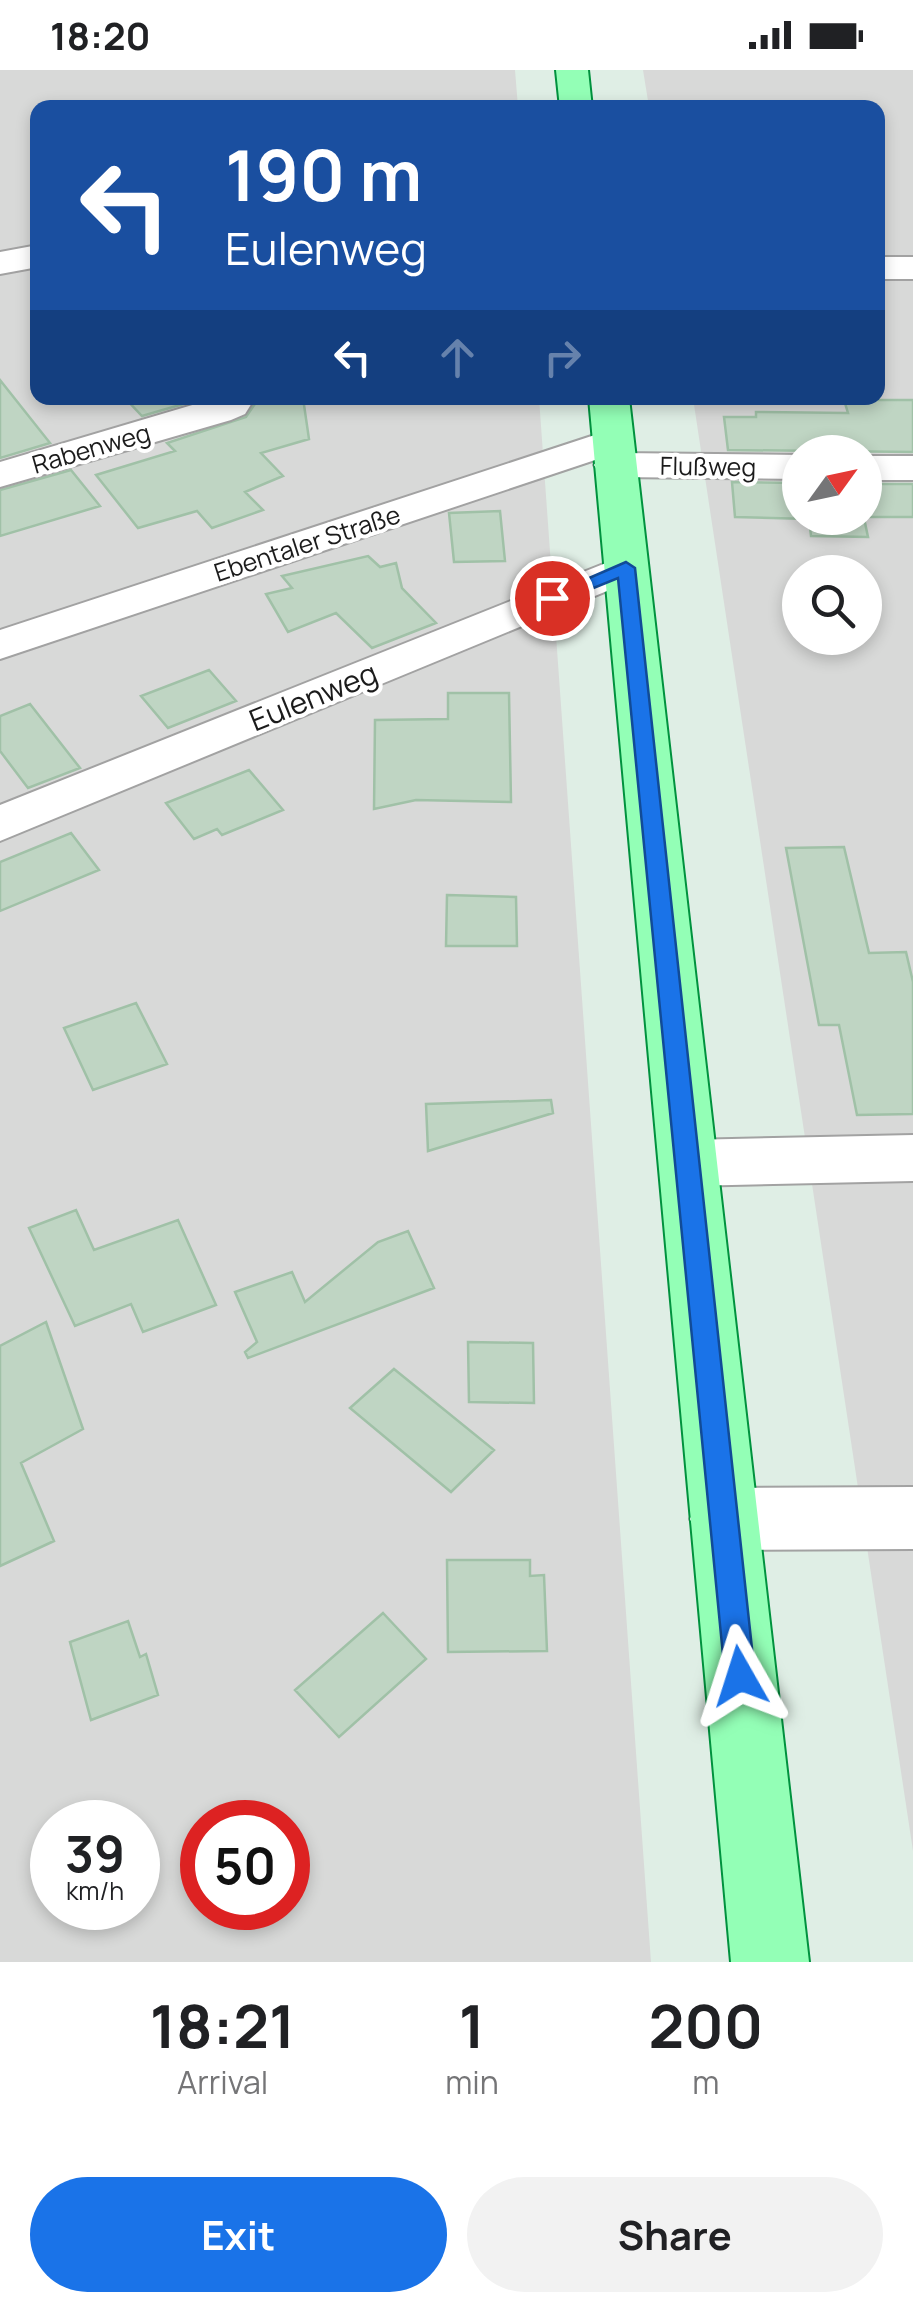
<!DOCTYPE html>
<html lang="en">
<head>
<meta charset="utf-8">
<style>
  body { margin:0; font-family:Manrope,sans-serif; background:#f2f2f2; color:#202124; height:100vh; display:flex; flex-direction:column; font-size:38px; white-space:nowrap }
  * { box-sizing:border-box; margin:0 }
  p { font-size:32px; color:#757577 }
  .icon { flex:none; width:55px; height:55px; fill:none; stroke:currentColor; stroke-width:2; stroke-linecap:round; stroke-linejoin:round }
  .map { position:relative; height:1892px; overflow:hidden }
  .side { display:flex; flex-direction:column; background:#fff; flex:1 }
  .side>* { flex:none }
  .guide { position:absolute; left:30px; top:30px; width:855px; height:305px; border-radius:20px; box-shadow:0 5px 15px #0003; background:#1a4fa0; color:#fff; overflow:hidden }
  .needle { width:65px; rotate:57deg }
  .tools { position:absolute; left:782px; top:365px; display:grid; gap:20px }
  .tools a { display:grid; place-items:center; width:100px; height:100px; border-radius:50%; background:#fff; box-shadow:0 5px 15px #0003; font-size:50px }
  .speed { position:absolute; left:30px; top:1730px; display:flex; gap:20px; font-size:50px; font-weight:700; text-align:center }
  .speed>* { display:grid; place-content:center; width:130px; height:130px; border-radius:50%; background:#fff; box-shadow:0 5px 15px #0003; line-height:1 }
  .speed small { font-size:25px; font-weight:400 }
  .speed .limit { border:15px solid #d22; background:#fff; color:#111 }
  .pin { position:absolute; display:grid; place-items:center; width:85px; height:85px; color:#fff; margin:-42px; border:5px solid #fff; border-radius:50%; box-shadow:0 2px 10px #0007 }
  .me { position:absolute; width:110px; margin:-55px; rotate:354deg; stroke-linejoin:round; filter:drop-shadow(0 0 8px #0008) }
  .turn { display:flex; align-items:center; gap:35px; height:210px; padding:0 30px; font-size:45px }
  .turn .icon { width:130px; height:130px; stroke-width:2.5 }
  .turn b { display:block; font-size:70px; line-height:85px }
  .lanes { display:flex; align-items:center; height:95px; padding:0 30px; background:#0003; justify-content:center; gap:50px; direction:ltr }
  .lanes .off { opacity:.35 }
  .eta { display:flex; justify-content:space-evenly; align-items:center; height:170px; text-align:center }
  .eta b { font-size:60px; font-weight:700; line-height:70px }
  .action { display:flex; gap:20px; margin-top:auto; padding:20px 30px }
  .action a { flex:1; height:115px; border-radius:60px; background:#1a73e8; color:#fff; font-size:40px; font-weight:700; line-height:115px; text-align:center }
  .action a+a { background:#f2f2f2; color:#202124 }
  .status { display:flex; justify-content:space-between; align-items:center; height:70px; padding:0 50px; background:#fff; direction:ltr }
  .status svg { height:28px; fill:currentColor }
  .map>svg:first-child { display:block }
  .residential { fill:#d8d9d8; fill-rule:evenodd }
  .building { fill:#bfd5c3; stroke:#a0c1a7; stroke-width:2.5 }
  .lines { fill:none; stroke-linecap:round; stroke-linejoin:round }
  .minor-casing { stroke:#a2a2a2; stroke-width:4 }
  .major-casing { stroke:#00923e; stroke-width:4 }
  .minor { fill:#fff; fill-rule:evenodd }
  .major { fill:#93ffb6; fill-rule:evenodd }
  .route { fill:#1a73e8; stroke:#114b97; stroke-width:2.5 }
  .labels { text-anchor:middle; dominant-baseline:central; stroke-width:8; stroke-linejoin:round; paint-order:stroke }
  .far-street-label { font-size:25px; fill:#1b1b1b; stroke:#fff }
  .street-label { font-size:30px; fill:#1b1b1b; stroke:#fff }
</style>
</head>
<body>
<div class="status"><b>18:20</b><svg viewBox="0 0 49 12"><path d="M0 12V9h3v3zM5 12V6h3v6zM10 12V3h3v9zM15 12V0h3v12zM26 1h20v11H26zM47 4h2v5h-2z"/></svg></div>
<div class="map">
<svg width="913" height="1892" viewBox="0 0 913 1892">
  <rect width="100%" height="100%" fill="#dfeee5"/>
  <!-- residential -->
  <path class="residential" d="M0,0H515L518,37L38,38V328H539L651,1892H0ZM52,1752H138V1838H52ZM202,1752H288V1838H202Z
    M643,0H913V1781L693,328H878V38L649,37ZM800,382H865V448H800ZM800,502H865V568H800Z"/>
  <!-- building -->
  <path class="building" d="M0,310L50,373L0,388Z
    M125,328H204L142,346Z
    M259,328H303L309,369L261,383L283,406L245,422L263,440L212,458L197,441L138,458L96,405L175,381L167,373L246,347Z
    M844,330H913V382L728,380L724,347H756V342L848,343Z
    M71,400L100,436L0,466V420Z
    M732,412L800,413V448H864L868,467L811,466L809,449L735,447Z
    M865,414H913V447H865Z
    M500,441L505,491L454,492L449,443Z
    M368,486L380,497L396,493L402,518L436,553L372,578L336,543L288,562L266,524L292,518L282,506Z
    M209,600L236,631L168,658L141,626Z
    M448,623H509L511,732L416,730L374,739L375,650L448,649Z
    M30,634L80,698L28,718L0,681V646Z
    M249,700L283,740L222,765L217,759L194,769L166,733Z
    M71,763L99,800L0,841V792Z
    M844,777L869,883L906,882L913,912V1044L857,1045L839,955H819L786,778Z
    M447,825L516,827L517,876H446Z
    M136,933L167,994L93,1020L64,958Z
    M551,1030L553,1043L428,1081L426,1034Z
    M76,1140L94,1180L178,1150L216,1235L143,1262L131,1234L75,1256L29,1158Z
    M408,1161L434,1218L248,1288L245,1282L257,1272L235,1222L292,1202L305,1232L378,1172Z
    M46,1252L83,1359L21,1393L54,1471L0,1496V1276Z
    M468,1272L533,1273L534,1333L469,1332Z
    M394,1299L494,1380L451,1422L350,1338Z
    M447,1490H530V1506L544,1505L547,1581L448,1582Z
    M383,1543L426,1589L339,1667L295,1620Z
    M128,1551L140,1587L146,1584L158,1625L91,1650L70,1572Z"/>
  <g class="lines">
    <defs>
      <path id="minor" d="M38,175V197L0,204V182Z
        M878,187H913V209H878Z
        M216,328H255L245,344L231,350L0,417V392Z
        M613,359L627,362L633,371L627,380L618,383L800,385V409L615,407L600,404L594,395L598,389L0,589V560Z
        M865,386H913V410H865Z
        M626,485L641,489L648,498L641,507L0,771V735Z
        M913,1065V1111L688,1116L667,1109L659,1093L667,1077L688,1070Z
        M913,1417V1479L724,1480L700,1471L690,1449L700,1427L724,1418Z"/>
      <path id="major" d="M556,0H588L592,38H560Z
        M589,328H629L809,1892H731Z"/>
    </defs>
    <!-- minor casing -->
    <use href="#minor" class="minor-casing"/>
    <!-- major casing -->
    <use href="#major" class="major-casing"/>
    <!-- minor -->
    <use href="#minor" class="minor"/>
    <!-- major -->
    <use href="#major" class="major"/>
  </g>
  <!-- route -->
  <path class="route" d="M626,492L635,498L755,1606L751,1616L740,1620L730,1616L725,1606L618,508L559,532L552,534L543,528Z"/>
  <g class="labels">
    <!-- far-street labels -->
    <g class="far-street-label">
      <text transform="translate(91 378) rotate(-16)">Rabenweg</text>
      <text transform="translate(708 396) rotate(1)">Flußweg</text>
      <text transform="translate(307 473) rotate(-18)">Ebentaler Straße</text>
    </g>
    <!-- street labels -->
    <g class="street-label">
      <text transform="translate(313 626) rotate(-22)">Eulenweg</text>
    </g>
  </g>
</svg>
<div class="tools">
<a><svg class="needle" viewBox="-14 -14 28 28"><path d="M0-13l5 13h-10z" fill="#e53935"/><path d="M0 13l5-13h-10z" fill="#757577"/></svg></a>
<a><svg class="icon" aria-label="search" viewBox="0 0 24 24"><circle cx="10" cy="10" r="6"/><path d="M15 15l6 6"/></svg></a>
</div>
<div class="speed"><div>39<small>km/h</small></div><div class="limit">50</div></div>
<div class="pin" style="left:552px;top:528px;background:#d93025"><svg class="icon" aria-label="arrive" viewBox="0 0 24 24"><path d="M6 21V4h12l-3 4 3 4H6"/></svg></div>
<svg class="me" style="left:740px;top:1606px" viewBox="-20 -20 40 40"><path d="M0-17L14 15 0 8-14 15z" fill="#1a73e8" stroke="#fff" stroke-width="4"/></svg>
<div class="guide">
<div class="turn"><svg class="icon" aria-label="left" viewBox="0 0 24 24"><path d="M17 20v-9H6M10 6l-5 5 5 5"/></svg><div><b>190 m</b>Eulenweg</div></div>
<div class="lanes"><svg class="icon" aria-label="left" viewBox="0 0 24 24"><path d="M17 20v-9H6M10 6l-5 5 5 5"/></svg><svg class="icon off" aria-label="ahead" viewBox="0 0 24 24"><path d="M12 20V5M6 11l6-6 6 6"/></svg><svg class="icon off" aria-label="right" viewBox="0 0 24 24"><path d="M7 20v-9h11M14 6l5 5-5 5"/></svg></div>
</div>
</div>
<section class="side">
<div class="eta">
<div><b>18:21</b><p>Arrival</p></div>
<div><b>1</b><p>min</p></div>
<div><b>200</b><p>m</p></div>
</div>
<div class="action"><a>Exit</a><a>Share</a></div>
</section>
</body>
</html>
